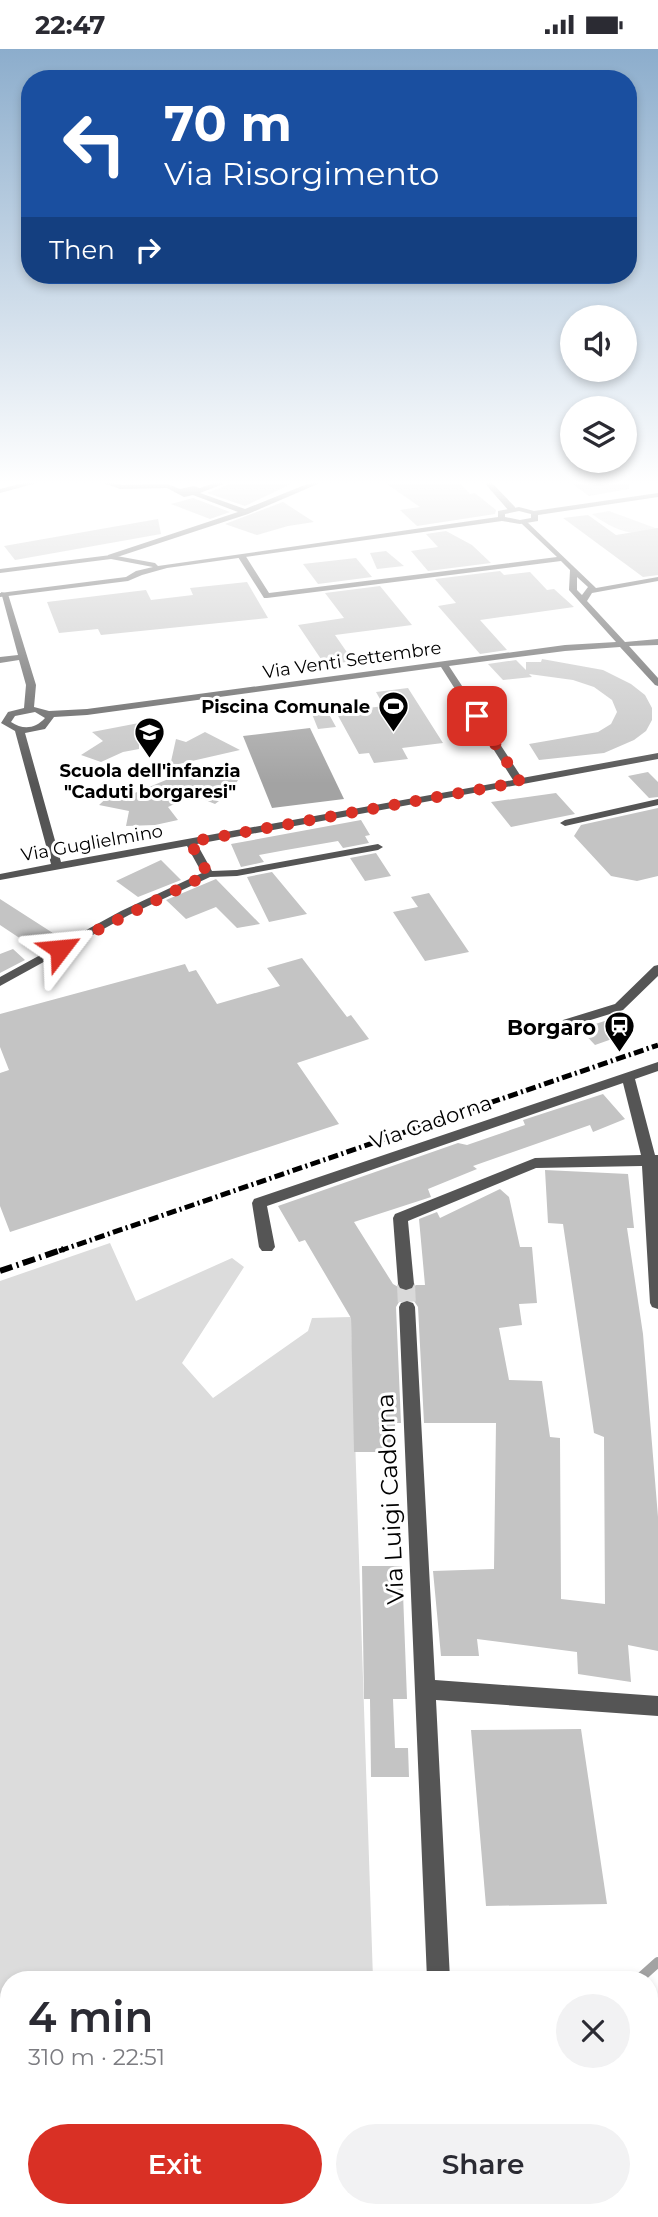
<!DOCTYPE html>
<html lang="en">
<head>
<meta charset="utf-8">
<style>
  body { margin:0; font-family:Montserrat,sans-serif; background:#f2f2f3; color:#2b2b33; height:100vh; display:flex; flex-direction:column; font-size:26px; white-space:nowrap }
  * { box-sizing:border-box; margin:0 }
  p { font-size:23px; color:#7c7c81 }
  .icon { flex:none; width:38px; height:38px; fill:none; stroke:currentColor; stroke-width:2; stroke-linecap:round; stroke-linejoin:round }
  .map { position:relative; flex:1; overflow:hidden }
  .panel { position:absolute; left:0px; top:1922px; width:658px; height:247px; display:flex; flex-direction:column; background:#fff; border-radius:28px 28px 0 0; box-shadow:0 4px 10px #0003 }
  .panel>* { flex:none }
  .top-card { position:absolute; left:21px; top:21px; width:616px; height:214px; border-radius:28px; box-shadow:0 4px 10px #0003; background:#1a4fa0; color:#fff; overflow:hidden }
  .controls { position:absolute; left:560px; top:256px; display:grid; gap:14px }
  .controls a { display:grid; place-items:center; width:77px; height:77px; border-radius:50%; background:#fff; box-shadow:0 4px 10px #0003; font-size:35px }
  .pin { position:absolute; display:grid; place-items:center; width:60px; height:60px; color:#fff; margin:-30px; border-radius:14px; box-shadow:0 4px 10px #0006 }
  .me { position:absolute; width:77px; margin:-38px; rotate:61deg; stroke-linejoin:round; filter:drop-shadow(0 0 5px #0008) }
  .turn { display:flex; align-items:center; gap:24px; height:147px; padding:0 28px; font-size:32px }
  .turn .icon { width:91px; height:91px; stroke-width:2.5 }
  .turn b { display:block; font-size:49px; line-height:60px }
  .then { display:flex; align-items:center; height:66px; padding:0 28px; background:#0003; gap:14px; font-size:26px }
  .round { display:grid; place-items:center; flex:none; width:74px; height:74px; border-radius:37px; background:#f2f2f3 }
  .summary { display:flex; align-items:center; justify-content:space-between; height:119px; padding:0 28px }
  h1 { font-size:42px; font-weight:600; line-height:52px }
  .action { display:flex; gap:14px; margin-top:auto; padding:14px 28px }
  .action a { flex:1; height:80px; border-radius:42px; background:#d93025; color:#fff; font-size:28px; font-weight:600; line-height:80px; text-align:center }
  .action a+a { background:#f2f2f3; color:#2b2b33 }
  .status { display:flex; justify-content:space-between; align-items:center; height:49px; padding:0 35px; background:#fff; direction:ltr }
  .status svg { height:19px; fill:currentColor }
  .map>svg:first-child { display:block }
  .green { fill:#dcdcdc }
  .water { fill:#a3a3a3 }
  .lines { fill:none; stroke-linecap:round; stroke-linejoin:round }
  .stream { stroke:#a3a3a3; stroke-width:10 }
  .building { fill:#c4c4c4 }
  .minor-tunnel { stroke:#d9d9d9; stroke-width:18; stroke-dasharray:18 9; stroke-linecap:butt }
  .minor { fill:#555; fill-rule:evenodd }
  .tertiary { fill:#555; fill-rule:evenodd }
  .rail-far1 { stroke:#000; stroke-width:5; stroke-dasharray:10 3.5 2 3.5; stroke-linecap:butt }
  .rail { stroke:#000; stroke-width:6; stroke-dasharray:13 4.5 2 4.5; stroke-linecap:butt }
  .route { stroke:#d93025; stroke-width:12; stroke-dasharray:0 21.6 }
  .labels { text-anchor:middle; dominant-baseline:central; stroke-width:6; stroke-linejoin:round; paint-order:stroke }
  .far-street-label { font-size:18px; fill:#000; stroke:#fff }
  .far-poi-label { font-size:18px; font-weight:bold; fill:#000; stroke:#fff; text-anchor:end }
  .poi-label { font-size:21px; font-weight:bold; fill:#000; stroke:#fff; text-anchor:end }
  .street-label { font-size:21px; fill:#000; stroke:#fff }
  .near-street-label { font-size:24px; fill:#000; stroke:#fff }
</style>
</head>
<body>
<div class="status"><b>22:47</b><svg viewBox="0 0 49 12"><path d="M0 12V9h3v3zM5 12V6h3v6zM10 12V3h3v9zM15 12V0h3v12zM26 1h20v11H26zM47 4h2v5h-2z"/></svg></div>
<div class="map">
<svg width="658" height="2168" viewBox="0 0 658 2168">
  <rect width="100%" height="100%" fill="#fff"/>
  <!-- green -->
  <path class="green" d="M609,462L658,480C632,490 613,480 592,465Z
    M110,1194L136,1252L232,1209L244,1218L182,1314L213,1349L308,1282L312,1269L351,1268L373,1930H9V2160H307L300,2168H0V1232Z"/>
  <!-- water -->
  <path class="water" d="M310,679L344,750L272,759L243,687Z"/>
  <g class="lines">
    <!-- stream -->
    <path class="stream" d="M639,1930L658,1913"/>
  </g>
  <!-- building -->
  <path class="building" d="M239,431H297V432L245,457L207,444Z
    M381,431H457L470,445L475,444L496,461L495,465L417,477L400,461L420,458Z
    M567,431H629V440L589,447Z
    M193,449L230,463L210,470L171,455Z
    M283,453L314,473L288,477L257,486L225,475Z
    M588,466L616,486L658,479V526L643,528L563,469Z
    M158,470L161,485L15,511L4,497Z
    M446,482L472,496L491,514L428,522L411,502L438,498L426,485Z
    M386,502L404,517L377,520L370,504Z
    M356,509L372,528L318,535L303,515Z
    M500,522L504,526L530,523L547,541L554,540L574,558L480,571L507,601L480,605L438,557L456,554L435,530Z
    M247,533L268,569L101,586L98,580L59,584L47,553L146,541L151,551L193,546L190,539Z
    M380,537L412,576L335,586L353,612L325,616L298,576L344,569L325,544Z
    M542,610L603,621L631,635L645,646L652,659V671L646,682L634,691L604,704L539,711L529,695L598,683L611,675L617,663L612,651L594,638L573,631L529,625L532,628L503,631L488,615L516,611L526,621V613H541Z
    M408,639L443,694L402,699L408,710L374,714L369,704L359,705L336,663L384,657L376,643Z
    M325,658L336,678L318,680L310,660Z
    M139,674V700L123,703L101,713L81,706L103,692L92,683Z
    M205,683L240,701L170,717L176,690L186,693Z
    M168,723L238,731L231,743L215,755L193,746L168,758L178,771L155,776L126,777L129,762L99,756L113,743L130,746L166,731Z
    M648,723L658,733V748L649,749L628,727Z
    M556,744L575,765L511,778L491,753Z
    M658,759V827L637,832L611,827L574,787L581,776Z
    M361,771L370,786L365,787L369,794L343,799L338,792L286,801L259,806L264,813L241,818L231,795Z
    M376,804L391,827L365,832L350,809Z
    M161,811L181,831L138,848L116,832Z
    M272,823L307,865L269,873L247,828Z
    M216,830L260,875L237,879L216,858L186,870L166,851Z
    M429,844L469,903L425,912L393,863L418,858L411,848Z
    M0,850L56,886L33,898L0,876Z
    M13,900L25,911L0,924V905Z
    M302,909L347,968L351,966L369,990L297,1014L339,1075L10,1183L0,1157V1024L9,1021L0,998V965L185,915L189,923L196,921L217,955L280,937L267,919Z
    M617,968L632,983L595,996L580,980Z
    M603,1045L625,1070L593,1083L590,1076L473,1117L477,1120L428,1140L431,1148L354,1173L393,1235L407,1243L416,1236H425L419,1170L437,1163L440,1169L500,1140L509,1148L520,1198H532L537,1254L519,1255L522,1276L499,1279L509,1331L542,1332L550,1388L560,1389L561,1550L605,1555L604,1388L594,1384L563,1175L548,1174L545,1121L628,1125L634,1179H627L643,1285L658,1468V1602L628,1596L631,1633L578,1625L577,1603L477,1590L479,1607H441L433,1522L494,1520L496,1374H424L418,1258L414,1252L406,1250L399,1253L396,1258L401,1374H395L396,1403H354L351,1269L305,1191L299,1193L278,1157L458,1094L467,1096L525,1076L523,1071Z
    M362,1517H402L407,1650H393L395,1699H408L409,1728H371L370,1650H364Z
    M581,1680L607,1855L486,1857L471,1681Z"/>
  <g class="lines">
    <!-- minor-tunnel -->
    <path class="minor-tunnel" d="M406,1235L407,1258"/>
    <!-- minor -->
    <path class="minor" d="M35,431H48L0,444V440Z
      M95,431H107L121,436L168,435L180,440L193,437L200,439L222,431H233L200,444L245,460L317,431H327L248,465L111,510H108V506L238,463L193,446L184,448L167,439L120,440Z
      M482,431H489L515,458V462H509Z
      M525,471L596,539L658,528V532L592,544L587,552L625,593L658,590V596L629,597L658,629V637L655,636L620,598L565,602L449,617L522,729L658,704V710L197,795L212,822L237,821L378,795L383,798L378,801L237,827L210,828L129,866L0,937V928L121,862L202,824L187,797L0,831V825L51,815L15,682L1,674L8,663L24,659L26,636L19,611L0,614V608L18,606L1,543L8,545L36,636L34,658L49,662L87,660L565,596L616,593L569,541L570,521L561,512L267,549H264L238,508L245,506L269,544L557,508L522,475L521,473ZM577,528L588,538L582,546L577,541ZM441,618L513,731L61,813L25,684L45,680L54,668L87,666ZM35,663L45,669C35,680 23,681 11,673L15,667Z
      M658,750V756L565,777L560,774L565,771Z
      M658,916V927L623,961L568,978L562,974L563,971L615,955L654,917Z
      M658,1013V1022L635,1030L655,1106H658V1260L652,1258L650,1254L642,1117L536,1119L408,1172L414,1235L412,1239L406,1241L400,1239L398,1235L393,1169L395,1165L535,1109L641,1106L623,1034L267,1157L275,1198L272,1202H262L259,1198L252,1154L254,1150Z
      M407,1252L413,1254L415,1258L435,1631L658,1647V1667L436,1651L450,1930H427L399,1258L401,1254Z"/>
    <!-- tertiary -->
    <path class="tertiary" d="M658,444V448L538,466V472L520,475L502,472L167,519L142,526L128,532L0,548V544L126,528L136,522L153,518L111,510L0,524V520L111,506L155,514L158,517L498,468V462L519,458L534,462ZM519,462L531,465V469L520,471L505,468V465Z"/>
    <!-- rail-far1 -->
    <path class="rail-far1" d="M59,1202L658,996"/>
    <!-- rail -->
    <path class="rail" d="M0,1222L64,1200"/>
  </g>
  <!-- sky -->
  <linearGradient id="sky" x2="0" y2="1"><stop stop-color="#8cadcc"/><stop offset="0.59" stop-color="#fff"/><stop offset="1" stop-color="#fff" stop-opacity="0"/></linearGradient>
  <rect width="658" height="735" fill="url(#sky)"/>
  <g class="lines">
    <!-- route -->
    <path class="route" d="M60,900L208,825L190,793L520,733L477,667"/>
  </g>
  <!-- icons -->
  <defs>
    <symbol id="stadium-pin" viewBox="-11 -11 22 30"><path d="M0 17L-7.5 6A9.5 9.5 0 1 1 7.5 6Z" fill="#000" stroke="#fff"/><path d="M0-5a6.5 5 0 1 0 0 10a6.5 5 0 1 0 0-10ZM-3.5-1.8h7v3.6h-7Z" fill="#fff"/></symbol>
    <symbol id="school-pin" viewBox="-11 -11 22 30"><path d="M0 17L-7.5 6A9.5 9.5 0 1 1 7.5 6Z" fill="#000" stroke="#fff"/><path d="M0-5L7-2L0 1L-7-2ZM-4 1L0 2.5L4 1V4Q0 6-4 4Z" fill="#fff"/></symbol>
    <symbol id="station-pin" viewBox="-11 -11 22 30"><path d="M0 17L-7.5 6A9.5 9.5 0 1 1 7.5 6Z" fill="#000" stroke="#fff"/><path d="M-3-6H3Q5-6 5-4V2Q5 4 3 4L4.5 6H3L1.5 4h-3L-3 6H-4.5L-3 4Q-5 4-5 2V-4Q-5-6-3-6ZM-3.5-4v3h7v-3ZM-3.5 1v1.5H-2V1ZM2 1v1.5H3.5V1Z" fill="#fff"/></symbol>
  </defs>
  <g fill-rule="evenodd">
    <use href="#stadium-pin" x="376" y="640" width="35" height="47"/>
    <use href="#school-pin" x="132" y="666" width="35" height="47"/>
    <use href="#station-pin" x="602" y="960" width="35" height="47"/>
  </g>
  <g class="labels">
    <!-- far-street labels -->
    <g class="far-street-label">
      <text transform="translate(352 611) rotate(-8)">Via Venti Settembre</text>
      <text transform="translate(92 794) rotate(-10)">Via Guglielmino</text>
    </g>
    <!-- far-poi labels -->
    <g class="far-poi-label">
      <text x="370" y="658">Piscina Comunale</text>
      <text x="150" y="722" text-anchor="middle">Scuola dell'infanzia<tspan x="150" dy="21">"Caduti borgaresi"</tspan></text>
    </g>
    <!-- poi labels -->
    <g class="poi-label">
      <text x="596" y="978">Borgaro</text>
    </g>
    <!-- street labels -->
    <g class="street-label">
      <text transform="translate(431 1073) rotate(-19)">Via Cadorna</text>
    </g>
    <!-- near-street labels -->
    <g class="near-street-label">
      <text transform="translate(390 1450) rotate(-93)">Via Luigi Cadorna</text>
    </g>
  </g>
</svg>
<div class="controls">
<a><svg class="icon" aria-label="sound" viewBox="0 0 24 24"><path d="M4 9h4l5-4v14l-5-4H4zM17 9q2 3 0 6"/></svg></a>
<a><svg class="icon" aria-label="layers" viewBox="0 0 24 24"><path d="M12 4l9 5-9 5-9-5zM3 14l9 5 9-5"/></svg></a>
</div>
<div class="pin" style="left:477px;top:667px;background:#d93025"><svg class="icon" aria-label="arrive" viewBox="0 0 24 24"><path d="M6 21V4h12l-3 4 3 4H6"/></svg></div>
<svg class="me" style="left:60px;top:900px" viewBox="-20 -20 40 40"><path d="M0-17L14 15 0 8-14 15z" fill="#d93025" stroke="#fff" stroke-width="4"/></svg>
<div class="top-card">
<div class="turn"><svg class="icon" aria-label="left" viewBox="0 0 24 24"><path d="M17 20v-9H6M10 6l-5 5 5 5"/></svg><div><b>70 m</b>Via Risorgimento</div></div>
<div class="then">Then<svg class="icon" aria-label="right" viewBox="0 0 24 24"><path d="M7 20v-9h11M14 6l5 5-5 5"/></svg></div>
</div>
<section class="panel">
<div class="summary"><div><h1>4 min</h1><p>310 m · 22:51</p></div><a class="round"><svg class="icon" aria-label="close" viewBox="0 0 24 24"><path d="M6 6l12 12M18 6L6 18"/></svg></a></div>
<div class="action"><a>Exit</a><a>Share</a></div>
</section>
</div>
</body>
</html>
